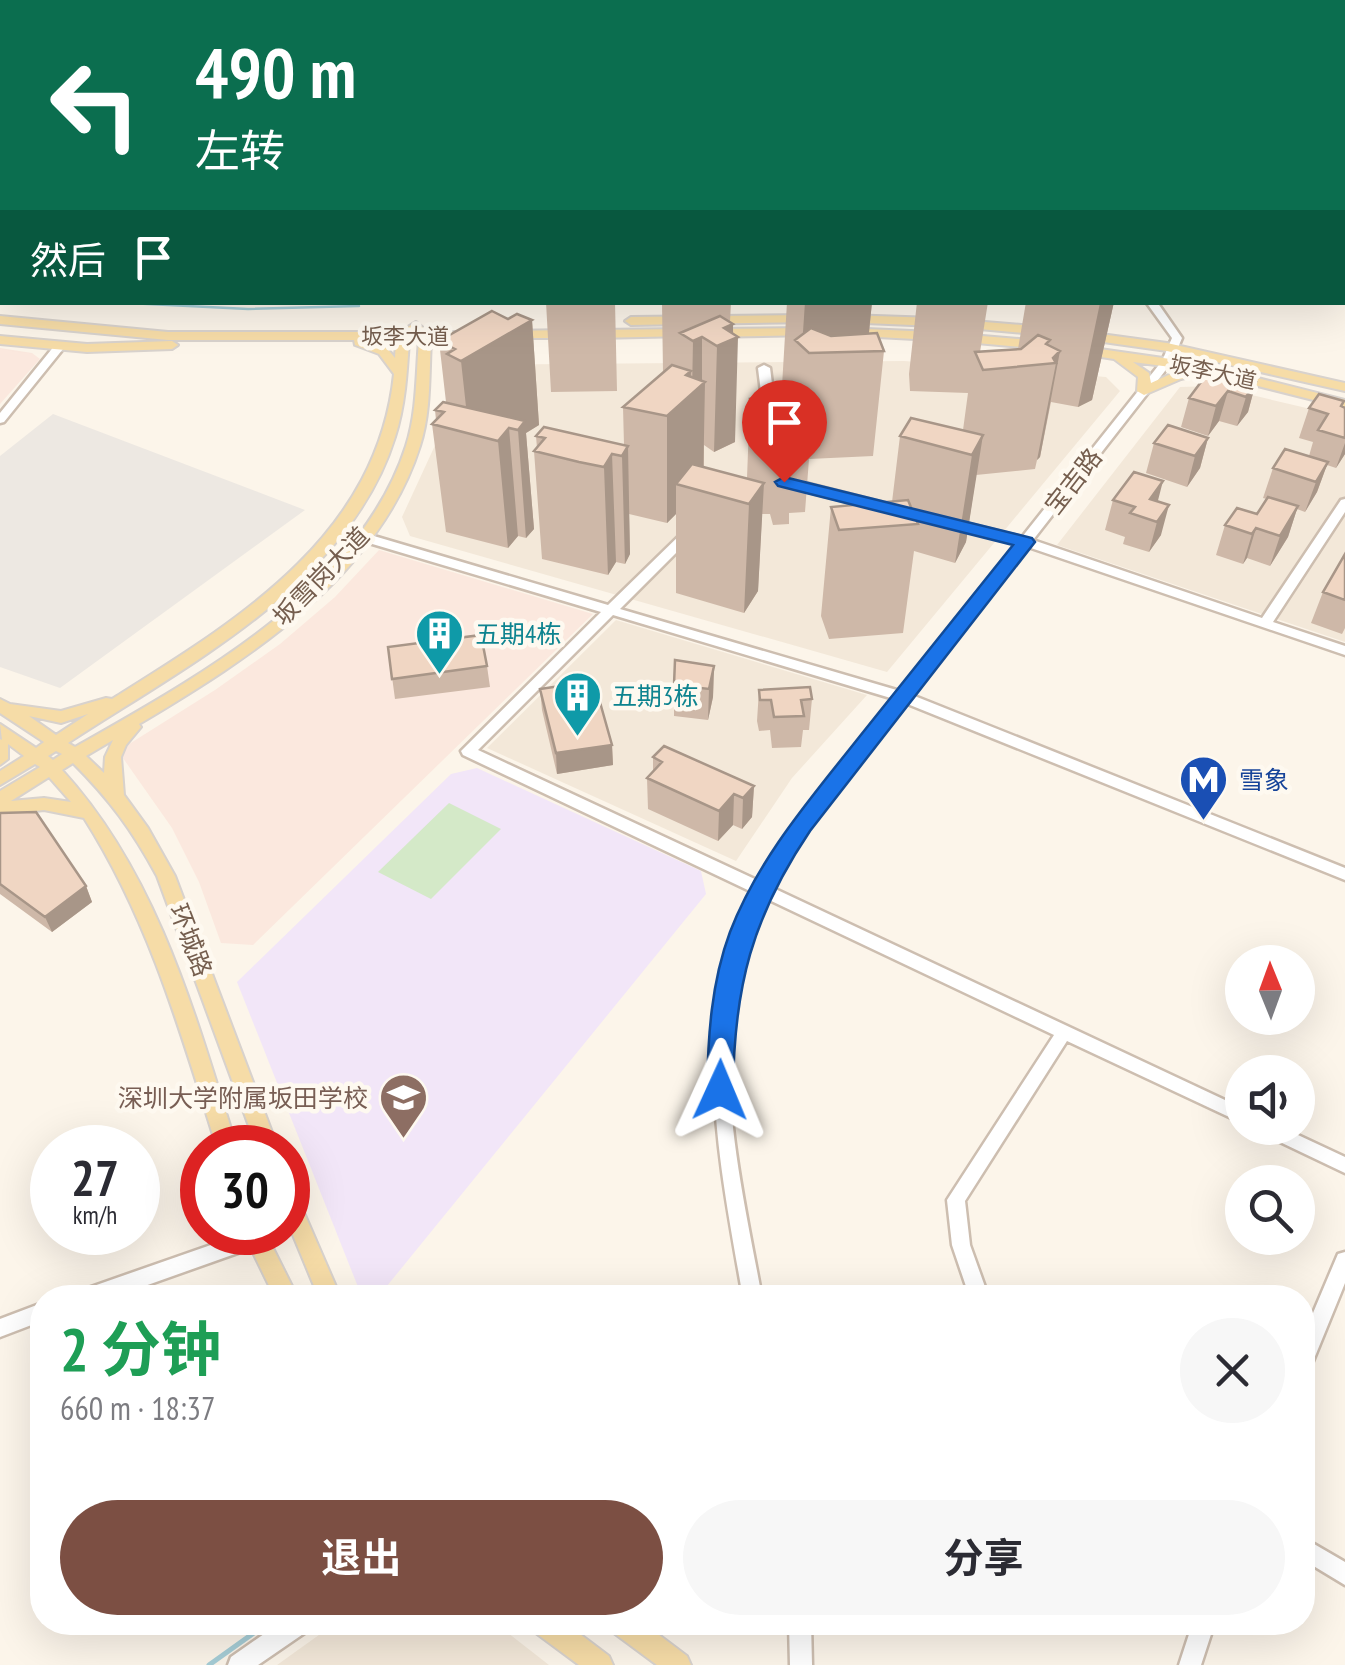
<!DOCTYPE html>
<html lang="zh">
<head>
<meta charset="utf-8">
<style>
  body { margin:0; font-family:"PT Sans Narrow","Noto Sans SC",sans-serif; background:#f7f7f7; color:#2b2b33; height:100vh; display:flex; flex-direction:column; font-size:38px; white-space:nowrap }
  * { box-sizing:border-box; margin:0 }
  p { font-size:32px; color:#7c7c81 }
  .icon { flex:none; width:55px; height:55px; fill:none; stroke:currentColor; stroke-width:2; stroke-linecap:round; stroke-linejoin:round }
  .map { position:relative; flex:1; overflow:hidden }
  .panel { position:absolute; left:30px; top:1285px; width:1285px; height:350px; display:flex; flex-direction:column; background:#fff; border-radius:40px; box-shadow:0 10px 40px #0002 }
  .panel>* { flex:none }
  .guide { position:absolute; left:0px; top:0px; width:1345px; height:305px; box-shadow:0 10px 40px #0002; background:#0b6e4f; color:#fff; overflow:hidden }
  .needle { width:65px; rotate:359deg }
  .controls { position:absolute; left:1225px; top:945px; display:grid; gap:20px }
  .controls a { display:grid; place-items:center; width:90px; height:90px; border-radius:50%; background:#fff; box-shadow:0 10px 40px #0002; font-size:50px }
  .speed { position:absolute; left:30px; top:1125px; display:flex; gap:20px; font-size:50px; font-weight:700; text-align:center }
  .speed>* { display:grid; place-content:center; width:130px; height:130px; border-radius:50%; background:#fff; box-shadow:0 10px 40px #0002; line-height:1 }
  .speed small { font-size:25px; font-weight:400 }
  .speed .limit { border:15px solid #d22; background:#fff; color:#111 }
  .pin { position:absolute; display:grid; place-items:center; width:85px; height:85px; color:#fff; margin:-102px -42px; border-radius:50% 50% 50% 0; rotate:-45deg; box-shadow:0 0 10px #0007 }
  .pin .icon { rotate:45deg }
  .me { position:absolute; width:110px; margin:-55px; rotate:1deg; stroke-linejoin:round; filter:drop-shadow(0 0 8px #0008) }
  .turn { display:flex; align-items:center; gap:35px; height:210px; padding:0 30px; font-size:45px }
  .turn .icon { width:130px; height:130px; stroke-width:2.5 }
  .turn b { display:block; font-size:70px; line-height:85px }
  .then { display:flex; align-items:center; height:95px; padding:0 30px; background:#0003; gap:20px; font-size:38px }
  .round { display:grid; place-items:center; flex:none; width:105px; height:105px; border-radius:52px; background:#f7f7f7 }
  .summary { display:flex; align-items:center; justify-content:space-between; height:170px; padding:0 30px }
  h1 { font-size:60px; font-weight:700; line-height:75px; color:#1e9e55 }
  .button { display:flex; gap:20px; margin-top:auto; padding:20px 30px }
  .button a { flex:1; height:115px; border-radius:60px; background:#7c4f43; color:#fff; font-size:40px; font-weight:700; line-height:115px; text-align:center }
  .button a+a { background:#f7f7f7; color:#2b2b33 }
  .map>svg:first-child { display:block }
  .residential { fill:#f3e8d9 }
  .commercial { fill:#fbe8de }
  .industrial { fill:#ede8e2 }
  .education { fill:#f2e6f8 }
  .green { fill:#d4e9c8 }
  .lines { fill:none; stroke-linecap:round; stroke-linejoin:round }
  .stream-far1 { stroke:#a6cdd6; stroke-width:2.5 }
  .stream { stroke:#a6cdd6; stroke-width:5 }
  .minor-casing { stroke:#cdbeb0; stroke-width:5 }
  .major-casing { stroke:#d8d2cd; stroke-width:4 }
  .minor { fill:#fff; fill-rule:evenodd }
  .major { fill:#f6dca7; fill-rule:evenodd }
  .wall { fill:#ceb8a8 }
  .shaded-wall { fill:#a89688 }
  .building { fill:#f0d6c3; stroke:#a89688; stroke-width:2.5 }
  .route { fill:#1a73e8; stroke:#114b97; stroke-width:2.5 }
  .labels { text-anchor:middle; dominant-baseline:central; stroke-width:9; stroke-linejoin:round; paint-order:stroke }
  .far-street-label { font-size:22px; fill:#755e4e; stroke:#fef9f0 }
  .street-label { font-size:25px; fill:#755e4e; stroke:#fef9f0 }
  .culture-label { font-size:25px; fill:#0d838f; stroke:#fef9f0; text-anchor:start }
  .transit-label { font-size:25px; fill:#164399; stroke:#fef9f0; text-anchor:start }
  .education-label { font-size:25px; fill:#785e54; stroke:#fef9f0; text-anchor:end }
</style>
</head>
<body>
<div class="map">
<svg width="1345" height="1665" viewBox="0 0 1345 1665">
  <rect width="100%" height="100%" fill="#fcf5ea"/>
  <!-- residential -->
  <path class="residential" d="M904,361L1106,377L1120,391L887,672L410,536L402,517L437,441L446,405L449,365Z
    M1213,386L1345,417V642L1057,545L1180,387Z
    M616,620L867,695L792,778L736,861L487,748Z
    M337,1622L495,1623L549,1665H277Z"/>
  <!-- commercial -->
  <path class="commercial" d="M0,348L32,353L40,359L0,404Z
    M379,550L593,614L253,945L221,943L199,882L172,828L118,751L215,690L280,644L335,597Z"/>
  <!-- industrial -->
  <path class="industrial" d="M53,414L305,510L60,688L0,667V456Z"/>
  <!-- education -->
  <path class="education" d="M477,768L701,871L706,894L378,1297H362L237,982L451,774Z"/>
  <!-- green -->
  <path class="green" d="M449,803L501,829L431,899L378,872Z"/>
  <g class="lines">
    <!-- stream-far1 -->
    <path class="stream-far1" d="M108,302L248,309L359,306"/>
    <!-- stream -->
    <path class="stream" d="M209,1665L269,1622"/>
    <defs>
      <path id="minor" d="M788,0H796L797,2H789Z
        M1146,302H1157L1182,338L1172,362L1033,540L1262,618L1341,500L1345,499V512L1273,622L1345,646V655L1028,547L912,695L1345,868V880L905,703L795,844L771,887L1242,1108V1123L1067,1041L965,1201L970,1245L989,1298H970L952,1245L947,1200L1054,1035L765,898C751,934 738,970 733,1008C720,1104 745,1203 762,1298H743C720,1164 687,1019 752,892L463,755L461,751L601,612L359,540L357,537L363,533L367,534L608,605L684,531H692V537L620,609L900,691L1017,544L945,526L943,523L949,519L1022,537L1162,361L1172,338ZM613,615L894,699L785,836L759,881L478,750Z
        M59,344L64,347L63,349L4,422L0,423V413L55,345Z
        M764,365L770,368L776,416L770,419L764,416L758,368Z
        M789,479L892,505L894,508L888,512L785,486L783,483Z
        M1258,1128H1283L1345,1157V1173L1261,1133Z
        M248,1232H263L265,1238L263,1244L111,1298H76L78,1292L85,1289Z
        M1345,1252V1283L1309,1371L1302,1373V1339L1338,1254Z
        M42,1303V1321L0,1337V1319Z
        M1302,1537L1345,1562V1585L1302,1559Z
        M281,1622H312L309,1630L258,1665H228L231,1657Z
        M789,1622H811L812,1665H790Z
        M1193,1622H1215L1201,1665H1179Z"/>
      <path id="major" d="M1053,0H1064L1066,2H1056Z
        M1074,0H1085L1087,2H1077Z
        M1342,170H1345V178H1342Z
        M1342,185H1345V193H1342Z
        M810,315L814,316V322L631,325L625,321L631,317Z
        M846,315L935,318L941,322L935,326L842,322V316Z
        M0,316L168,332H400L416,322L428,332H469L475,336L469,340H431C429,375 431,412 420,446C379,576 250,658 139,724L141,727L126,745L121,757L124,795L148,828L175,876L278,1148H257L157,876C132,830 110,800 73,763L62,770C158,875 195,1014 237,1148H217C181,1033 149,920 84,818L44,810L0,815V791L40,767L35,764L0,785V771L24,756L8,744V759L0,765V739L2,740L0,724L36,748L44,742L0,713V699L10,704L61,711L106,698L112,699C238,620 377,537 394,374L379,354L355,345L354,340H168L0,324ZM365,340H396L395,358L387,348ZM409,340H419C416,375 417,412 406,446C360,589 198,677 75,747L68,743C187,665 350,583 395,437C405,406 407,373 409,340ZM88,714L56,735L29,716L61,723ZM113,740L105,757L104,773L86,756ZM56,751L62,754L53,760L48,756ZM49,777L71,802L44,798L11,801Z
        M961,320L1045,327L1051,331L1045,335L957,327V321Z
        M809,328L813,329V335L710,337L704,333L710,329Z
        M845,328L933,332L939,336L933,340L841,335V329Z
        M684,329L690,333L688,336L595,338L589,334L595,330Z
        M510,331L569,330L575,334L569,338H506L504,335Z
        M1086,332L1167,343L1345,383V391L1167,351L1082,339V333Z
        M959,334L1043,341L1049,345L1043,349L955,341V335Z
        M0,336L87,344L172,341L178,345L172,349L87,352L0,344Z
        M1079,346L1198,363L1345,400V408L1206,373L1181,379L1144,395L1137,391L1138,377L1114,359L1075,353L1073,350ZM1133,362L1193,370L1173,373L1151,383L1149,373Z
        M288,1190L295,1192L341,1298H319L288,1223Z
        M243,1232H265L298,1298H275Z
        M530,1622H564L609,1656L613,1665H579L533,1631Z
        M608,1622H642L687,1656L691,1665H657L611,1631Z"/>
    </defs>
    <!-- minor casing -->
    <use href="#minor" class="minor-casing"/>
    <!-- major casing -->
    <use href="#major" class="major-casing"/>
    <!-- minor -->
    <use href="#minor" class="minor"/>
    <!-- major -->
    <use href="#major" class="major"/>
  </g>
  <!-- wall -->
  <path class="wall" d="M546,302H615L617,391L551,392Z
    M662,302H731L730,322L733,324L735,442L714,452L704,445V467L747,478L750,399L792,396V388L782,386L787,302H872L869,334L884,351L873,456L809,459L805,512L789,513V524L773,525L770,514H762L758,591L744,613L676,593V514L667,523L629,514L630,554L625,564L616,562L608,575L542,559L534,451L537,448L536,436L624,445L623,407L663,373Z
    M917,302H988L980,352L1018,349L1026,302H1114L1092,400L1078,407L1051,402L1040,457L1037,460L1035,469L976,475L966,542L955,563L914,551L903,633L829,639L821,616L831,507L892,502L900,436L963,430L968,393L910,391L909,374Z
    M508,319L532,320L539,425L526,433L534,529L526,538L518,536L508,548L446,532L432,424L436,420L435,410L446,402L439,341Z
    M1228,380L1256,382L1248,412L1237,426L1219,421L1208,436L1181,427L1189,398Z
    M1344,401L1342,407L1345,408V454L1336,468L1327,465L1317,492L1305,512L1297,509L1288,537L1270,566L1247,558L1243,564L1216,555L1225,525L1257,514L1267,499L1263,498L1273,468L1309,456L1313,442L1299,438L1309,408Z
    M1208,438L1200,468L1187,487L1146,473L1154,443Z
    M1113,500L1157,501L1161,535L1149,552L1123,544L1125,537L1105,530Z
    M1345,554V628L1342,634L1311,623L1323,592Z
    M388,647L487,666L490,687L395,699Z
    M714,666L713,697L708,720L674,716V685Z
    M540,689L612,745L613,765L557,774L542,710Z
    M759,690L812,699L809,730H803L801,747L772,748L770,730L759,731L757,721Z
    M653,757L754,786L752,817L742,829L733,825L718,841L648,809L647,778L653,771Z
    M0,813L86,886L92,902L52,932L0,894Z"/>
  <!-- shaded-wall -->
  <path class="shaded-wall" d="M869,0H887L868,2Z
    M805,302H872L867,351L802,347Z
    M1114,302L1092,400L1078,407L1100,303Z
    M532,320L539,425L526,433L534,529L526,538L518,430L509,428L518,536L508,548L498,441L469,434L461,361Z
    M733,324V339L738,337L735,442L714,452L717,346L724,328Z
    M702,337V385L705,382L703,489L676,484V514L667,523V416L686,375L691,371L690,395L692,393L693,341Z
    M1060,351L1040,457L1037,460L1056,363L1053,358Z
    M1256,382L1248,412L1237,426L1246,397Z
    M1228,391L1219,421L1208,436L1216,406Z
    M983,435L966,542L955,563L972,455Z
    M1208,438L1200,468L1187,487L1195,456Z
    M1345,443V454L1336,468Z
    M628,446L630,554L625,564L622,456Z
    M612,454L616,562L608,575L604,467Z
    M1328,462L1317,492L1305,512L1316,482Z
    M1163,481L1155,512L1150,499Z
    M764,483L758,591L744,613L749,504Z
    M1169,505L1161,535L1149,552L1157,522Z
    M1298,506L1288,537L1270,566L1280,536Z
    M1256,528L1247,558L1243,564L1252,534Z
    M714,666L713,697L708,720L709,689Z
    M612,745L613,765L557,774L556,753Z
    M754,786L752,817L742,829L743,798Z
    M734,794L733,825L718,841L719,811Z
    M86,886L92,902L52,932L45,917Z"/>
  <!-- building -->
  <path class="building" d="M492,311L508,319L517,314L532,320L461,361L447,354L455,349L439,341Z
    M720,316L733,324L724,328L738,337L717,346L702,337L693,341L680,333Z
    M811,328L831,336L877,333L884,351L809,353L795,340Z
    M1038,335L1050,340L1046,344L1060,351L1053,358L1056,363L983,370L975,352L1021,349Z
    M672,365L691,371L686,375L705,382L667,416L623,407Z
    M1207,374L1228,380L1232,375L1256,382L1246,397L1228,391L1216,406L1189,398Z
    M810,394L813,405L792,406L796,417L779,418L776,406L752,408L750,399Z
    M1319,394L1344,401L1341,406L1345,408V438L1318,430L1328,414L1309,408Z
    M443,402L525,421L518,430L509,428L498,441L432,424L444,412L435,410Z
    M911,418L983,435L972,455L900,436Z
    M1168,425L1208,438L1195,456L1154,443Z
    M544,427L628,446L622,456L612,454L604,467L579,462L534,451L545,438L536,436Z
    M1285,449L1328,462L1316,482L1273,468Z
    M692,464L764,483L749,504L676,484Z
    M1134,472L1163,481L1150,499L1169,505L1157,522L1130,513L1135,507L1113,500Z
    M1268,497L1298,506L1280,536L1256,528L1252,534L1225,525L1237,508L1257,514Z
    M908,500L918,524L839,530L831,507Z
    M1345,554V600L1323,592Z
    M481,635L487,666L392,679L388,647Z
    M675,660L714,666L709,689L674,685Z
    M594,681L612,745L556,753L540,689Z
    M810,687L812,699L801,700L804,716L774,717L771,700H760L759,690Z
    M664,746L754,786L743,798L734,794L719,811L647,778L662,762L653,757Z
    M36,812L86,886L45,917L0,884V813Z"/>
  <!-- route -->
  <path class="route" d="M784,477L1032,538L1035,542L810,831C752,917 734,987 733,1090L729,1098L720,1101L711,1098L707,1090C708,1037 711,983 730,932C759,857 811,798 860,736C911,672 962,609 1013,545L778,486L775,482Z"/>
  <!-- icons -->
  <defs>
    <symbol id="building-pin" viewBox="-11 -11 22 30"><path d="M0 17L-7.5 6A9.5 9.5 0 1 1 7.5 6Z" fill="#0f9aa8" stroke="#fef9f0"/><path d="M-4-6H4V6H1V3H-1V6H-4ZM-2.5-4.3h1.7v1.8h-1.7ZM.8-4.3h1.7v1.8H.8ZM-2.5-1h1.7V.8h-1.7ZM.8-1h1.7V.8H.8Z" fill="#fff"/></symbol>
    <symbol id="metro-pin" viewBox="-11 -11 22 30"><path d="M0 17L-7.5 6A9.5 9.5 0 1 1 7.5 6Z" fill="#1a4fb4" stroke="#fef9f0"/><path d="M-5.5 5V-5H-3L0 0L3-5H5.5V5H3V-.5L0 4L-3-.5V5Z" fill="#fff"/></symbol>
    <symbol id="school-pin" viewBox="-11 -11 22 30"><path d="M0 17L-7.5 6A9.5 9.5 0 1 1 7.5 6Z" fill="#8d6e63" stroke="#fef9f0"/><path d="M0-5L7-2L0 1L-7-2ZM-4 1L0 2.5L4 1V4Q0 6-4 4Z" fill="#fff"/></symbol>
  </defs>
  <g fill-rule="evenodd">
    <use href="#building-pin" x="412" y="606" width="55" height="75"/>
    <use href="#building-pin" x="550" y="668" width="55" height="75"/>
    <use href="#metro-pin" x="1176" y="752" width="55" height="75"/>
    <use href="#school-pin" x="376" y="1070" width="55" height="75"/>
  </g>
  <g class="labels">
    <!-- far-street labels -->
    <g class="far-street-label">
      <text x="405" y="336">坂李大道</text>
      <text transform="translate(1213 372) rotate(12)">坂李大道</text>
    </g>
    <!-- street labels -->
    <g class="street-label">
      <text transform="translate(1073 481) rotate(-52)">宝吉路</text>
      <text transform="translate(321 576) rotate(-46)">坂雪岗大道</text>
      <text transform="translate(191 940) rotate(69)">环城路</text>
    </g>
    <!-- culture labels -->
    <g class="culture-label">
      <text x="475" y="634">五期4栋</text>
      <text x="612" y="696">五期3栋</text>
    </g>
    <!-- transit labels -->
    <g class="transit-label">
      <text x="1239" y="780">雪象</text>
    </g>
    <!-- education labels -->
    <g class="education-label">
      <text x="368" y="1098">深圳大学附属坂田学校</text>
    </g>
  </g>
</svg>
<div class="controls">
<a><svg class="needle" viewBox="-14 -14 28 28"><path d="M0-13l5 13h-10z" fill="#e53935"/><path d="M0 13l5-13h-10z" fill="#7c7c81"/></svg></a>
<a><svg class="icon" aria-label="sound" viewBox="0 0 24 24"><path d="M4 9h4l5-4v14l-5-4H4zM17 9q2 3 0 6"/></svg></a>
<a><svg class="icon" aria-label="search" viewBox="0 0 24 24"><circle cx="10" cy="10" r="6"/><path d="M15 15l6 6"/></svg></a>
</div>
<div class="speed"><div>27<small>km/h</small></div><div class="limit">30</div></div>
<div class="pin" style="left:784px;top:482px;background:#d93025"><svg class="icon" aria-label="arrive" viewBox="0 0 24 24"><path d="M6 21V4h12l-3 4 3 4H6"/></svg></div>
<svg class="me" style="left:720px;top:1090px" viewBox="-20 -20 40 40"><path d="M0-17L14 15 0 8-14 15z" fill="#1a73e8" stroke="#fff" stroke-width="4"/></svg>
<div class="guide">
<div class="turn"><svg class="icon" aria-label="left" viewBox="0 0 24 24"><path d="M17 20v-9H6M10 6l-5 5 5 5"/></svg><div><b>490 m</b>左转</div></div>
<div class="then">然后<svg class="icon" aria-label="arrive" viewBox="0 0 24 24"><path d="M6 21V4h12l-3 4 3 4H6"/></svg></div>
</div>
<section class="panel">
<div class="summary"><div><h1>2 分钟</h1><p>660 m · 18:37</p></div><a class="round"><svg class="icon" aria-label="close" viewBox="0 0 24 24"><path d="M6 6l12 12M18 6L6 18"/></svg></a></div>
<div class="button"><a>退出</a><a>分享</a></div>
</section>
</div>
</body>
</html>
